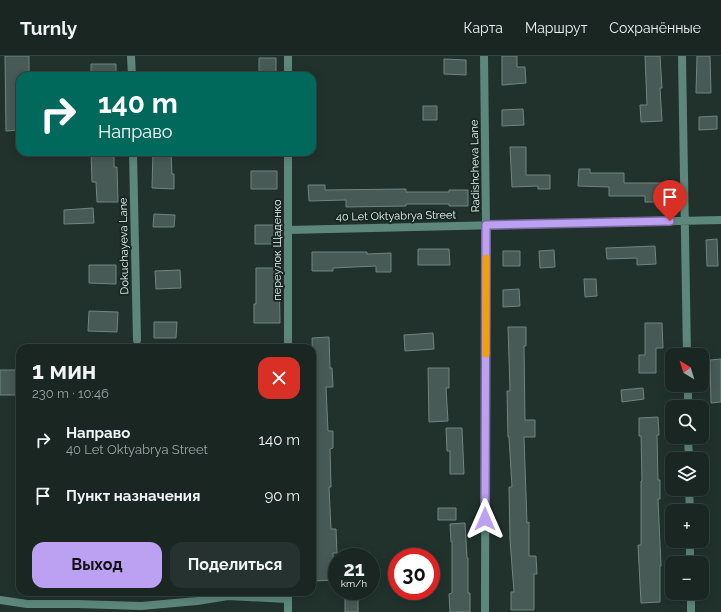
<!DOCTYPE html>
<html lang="ru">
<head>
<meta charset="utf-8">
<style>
  body { margin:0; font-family:Raleway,sans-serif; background:#26322f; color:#f1f3f6; height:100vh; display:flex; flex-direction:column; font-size:15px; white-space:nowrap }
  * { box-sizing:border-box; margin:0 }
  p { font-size:13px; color:#9fa5a5 }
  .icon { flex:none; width:22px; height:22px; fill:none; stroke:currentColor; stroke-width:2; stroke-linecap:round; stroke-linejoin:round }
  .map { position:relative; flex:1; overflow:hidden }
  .panel { position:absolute; left:16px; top:288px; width:300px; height:252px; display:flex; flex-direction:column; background:#192622; border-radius:12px; box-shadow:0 2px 10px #0003,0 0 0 1px #374340 }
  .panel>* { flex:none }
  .guide { position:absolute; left:16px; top:16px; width:300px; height:84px; border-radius:12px; box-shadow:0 2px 10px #0003,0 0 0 1px #374340; background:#00695c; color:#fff; overflow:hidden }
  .needle { width:26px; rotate:322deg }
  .controls { position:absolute; left:665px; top:292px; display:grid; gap:8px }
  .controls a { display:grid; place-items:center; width:44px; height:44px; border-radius:8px; background:#192622; box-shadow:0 2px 10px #0003,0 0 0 1px #374340; font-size:20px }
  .speed { position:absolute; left:328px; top:492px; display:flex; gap:8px; font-size:20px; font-weight:700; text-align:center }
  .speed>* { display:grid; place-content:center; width:52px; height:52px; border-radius:50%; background:#192622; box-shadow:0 2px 10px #0003,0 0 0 1px #374340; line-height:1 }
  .speed small { font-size:10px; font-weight:400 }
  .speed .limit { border:6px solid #d22; background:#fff; color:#111 }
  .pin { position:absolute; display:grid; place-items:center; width:34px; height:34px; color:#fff; margin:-41px -17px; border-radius:50% 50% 50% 0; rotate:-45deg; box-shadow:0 0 4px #0007 }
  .pin .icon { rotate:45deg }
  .me { position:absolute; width:44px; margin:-22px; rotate:0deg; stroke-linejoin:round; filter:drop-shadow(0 0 3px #0008) }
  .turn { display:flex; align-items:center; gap:14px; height:84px; padding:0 16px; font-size:18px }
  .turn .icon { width:52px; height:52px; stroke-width:2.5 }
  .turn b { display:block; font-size:28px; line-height:34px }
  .round { display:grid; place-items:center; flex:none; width:42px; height:42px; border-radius:12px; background:#26322f }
  .overview { display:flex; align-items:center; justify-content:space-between; height:68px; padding:0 16px }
  h1 { font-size:24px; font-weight:700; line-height:30px }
  .cta { display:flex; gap:8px; margin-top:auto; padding:8px 16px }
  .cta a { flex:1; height:46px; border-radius:12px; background:#bca0f2; color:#111; font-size:16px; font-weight:700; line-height:46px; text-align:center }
  .cta a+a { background:#26322f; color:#f1f3f6 }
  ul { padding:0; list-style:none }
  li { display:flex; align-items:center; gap:12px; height:56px; padding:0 16px }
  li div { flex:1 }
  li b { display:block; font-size:15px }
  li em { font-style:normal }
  header { display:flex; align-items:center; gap:24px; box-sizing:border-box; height:56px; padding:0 20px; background:#192622; border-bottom:1px solid #374340 }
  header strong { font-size:19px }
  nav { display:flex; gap:22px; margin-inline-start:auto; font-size:14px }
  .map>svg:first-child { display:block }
  .building { fill:#485a55; stroke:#71847e }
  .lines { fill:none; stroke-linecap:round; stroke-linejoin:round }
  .lane { stroke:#5d877b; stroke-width:8 }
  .street { stroke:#5d877b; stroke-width:8 }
  .route-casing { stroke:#7a689d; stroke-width:10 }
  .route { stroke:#bca0f2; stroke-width:7 }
  .slow { stroke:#f59e0b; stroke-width:7 }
  .labels { text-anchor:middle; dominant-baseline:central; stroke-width:4; stroke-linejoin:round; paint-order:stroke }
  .street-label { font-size:11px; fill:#ecf6f3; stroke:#172823 }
</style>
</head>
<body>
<header>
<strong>Turnly</strong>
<nav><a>Карта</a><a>Маршрут</a><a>Сохранённые</a></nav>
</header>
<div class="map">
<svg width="721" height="556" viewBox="0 0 721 556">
  <rect width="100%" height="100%" fill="#21322d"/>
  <!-- building -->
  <path class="building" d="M5,0H29V20H20V74L6,75Z
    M502,0H517V11H525L526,27L502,29Z
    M645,0H660L662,32H660L662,65L641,66L640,49H647Z
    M697,0H710L711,37H696Z
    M259,2H276V20H259Z
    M444,3L466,4V19L444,18Z
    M91,8H116V20H91Z
    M423,50H437V64H423Z
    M523,53L524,69L502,70V54Z
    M717,60V73L699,74V61Z
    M510,91H526V119H550V133H538V130L512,131Z
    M91,96H114V111H117L118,146H97L96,126H92Z
    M153,96H171L172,118H174V133L152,132Z
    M579,113H590V117H624V127H662V146H645V140H609V131L578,130Z
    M251,115H277V133H251Z
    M308,129H325V134L406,133V136H449V134H468V150H449V148H406V150L346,151V144L309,145Z
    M93,152L94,167L64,168V154Z
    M154,158L175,159L174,171H153Z
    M255,169H279V188H255Z
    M717,183L718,210H707L706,184Z
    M655,190L656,208L637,209V202L607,203L606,192Z
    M418,193H449L450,209H418Z
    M554,194L555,211L540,212L539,195Z
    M503,195H520V210H503Z
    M312,196H367V198L391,197V216H376V210L333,212V215H312Z
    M89,209H116V228L89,227Z
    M256,212H279L280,267H254V248H256Z
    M180,214L181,232L156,233L155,215Z
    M584,223H596L597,240L585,241Z
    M519,233L520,250L503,251V234Z
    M89,255L118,256L117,276L88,275Z
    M154,266H177L176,282H154Z
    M645,267H662L663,292H656V317H639V299H645Z
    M508,271H526V290H524L525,364H535V381H524L527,467L529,466V500H536L537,518H534V554H511V536H514L510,484L509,431H512L509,381H508L507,335H510Z
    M433,277L434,293L405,295L404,279Z
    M329,281L330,312H332L333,331H326L328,375H333V392L330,393L331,431H329L331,473H336L337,497H333L334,524L314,525L312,442H315L314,410H315L313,367H312V346H314L312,282Z
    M721,303V346L711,347L710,304Z
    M428,312H449V332H446L448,365L429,366Z
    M0,314H19V339H0Z
    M643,332L644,343L622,346L621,334Z
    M658,361L659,379H657L658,424H660V443H658L661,510H660V546L641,547L638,489H641V425H642L641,380H639V362Z
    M446,372H462L464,418H450V395H447Z
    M438,452H456V464H438Z
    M465,467L467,502H468V537H470V556H450L449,538L452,537V486H451L450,468Z
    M345,539H358V556H345Z"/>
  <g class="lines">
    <!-- lane -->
    <path class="lane" d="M0,544L27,548H78L141,550L197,545L228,540L288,543"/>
    <!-- street -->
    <path class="street" d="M131,0L132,20
      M484,0L486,169L485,556
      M682,0L687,299
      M288,20V0
      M133,96L137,284
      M288,174L721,164
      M288,292V96
      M688,329V351
      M688,381L689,403
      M689,433L690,455
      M690,485V507
      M691,537V556
      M288,556V536"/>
  </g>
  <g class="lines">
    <defs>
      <path id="route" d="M485,463L486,169L670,165"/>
    </defs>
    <!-- route casing -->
    <use href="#route" class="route-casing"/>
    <!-- route -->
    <use href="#route" class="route"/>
    <!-- slow -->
    <path class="slow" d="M486,298V202"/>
  </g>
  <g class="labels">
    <!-- street labels -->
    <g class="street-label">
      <text transform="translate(475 110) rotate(-91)">Radishcheva Lane</text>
      <text transform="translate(396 160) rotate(-1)">40 Let Oktyabrya Street</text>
      <text transform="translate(124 190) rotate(-91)">Dokuchayeva Lane</text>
      <text transform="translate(277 194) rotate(-90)">переулок Щаденко</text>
    </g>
  </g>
</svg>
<div class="controls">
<a><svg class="needle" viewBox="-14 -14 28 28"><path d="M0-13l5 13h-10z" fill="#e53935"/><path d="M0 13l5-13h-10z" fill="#9fa5a5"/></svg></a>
<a><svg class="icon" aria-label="search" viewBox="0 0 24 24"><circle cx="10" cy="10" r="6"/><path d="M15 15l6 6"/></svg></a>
<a><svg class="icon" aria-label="layers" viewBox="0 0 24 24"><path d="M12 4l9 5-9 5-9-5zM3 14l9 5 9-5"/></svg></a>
<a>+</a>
<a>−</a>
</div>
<div class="speed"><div>21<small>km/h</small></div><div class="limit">30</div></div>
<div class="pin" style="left:670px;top:165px;background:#d93025"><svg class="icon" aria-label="arrive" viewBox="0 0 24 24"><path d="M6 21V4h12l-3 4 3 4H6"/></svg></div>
<svg class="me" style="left:485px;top:463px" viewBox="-20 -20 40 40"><path d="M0-17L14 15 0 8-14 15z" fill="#bca0f2" stroke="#fff" stroke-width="4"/></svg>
<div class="guide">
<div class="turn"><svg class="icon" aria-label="right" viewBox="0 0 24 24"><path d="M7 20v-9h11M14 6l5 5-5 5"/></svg><div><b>140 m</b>Направо</div></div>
</div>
<section class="panel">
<div class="overview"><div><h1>1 мин</h1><p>230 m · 10:46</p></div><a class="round" style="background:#d93025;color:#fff"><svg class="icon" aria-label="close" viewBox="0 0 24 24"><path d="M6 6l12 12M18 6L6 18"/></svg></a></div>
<ul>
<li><svg class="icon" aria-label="right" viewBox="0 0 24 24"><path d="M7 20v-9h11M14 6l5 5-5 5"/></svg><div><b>Направо</b><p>40 Let Oktyabrya Street</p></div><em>140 m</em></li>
<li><svg class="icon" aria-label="arrive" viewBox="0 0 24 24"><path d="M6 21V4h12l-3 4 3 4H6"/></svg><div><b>Пункт назначения</b></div><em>90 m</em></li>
</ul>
<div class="cta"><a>Выход</a><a>Поделиться</a></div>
</section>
</div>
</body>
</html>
